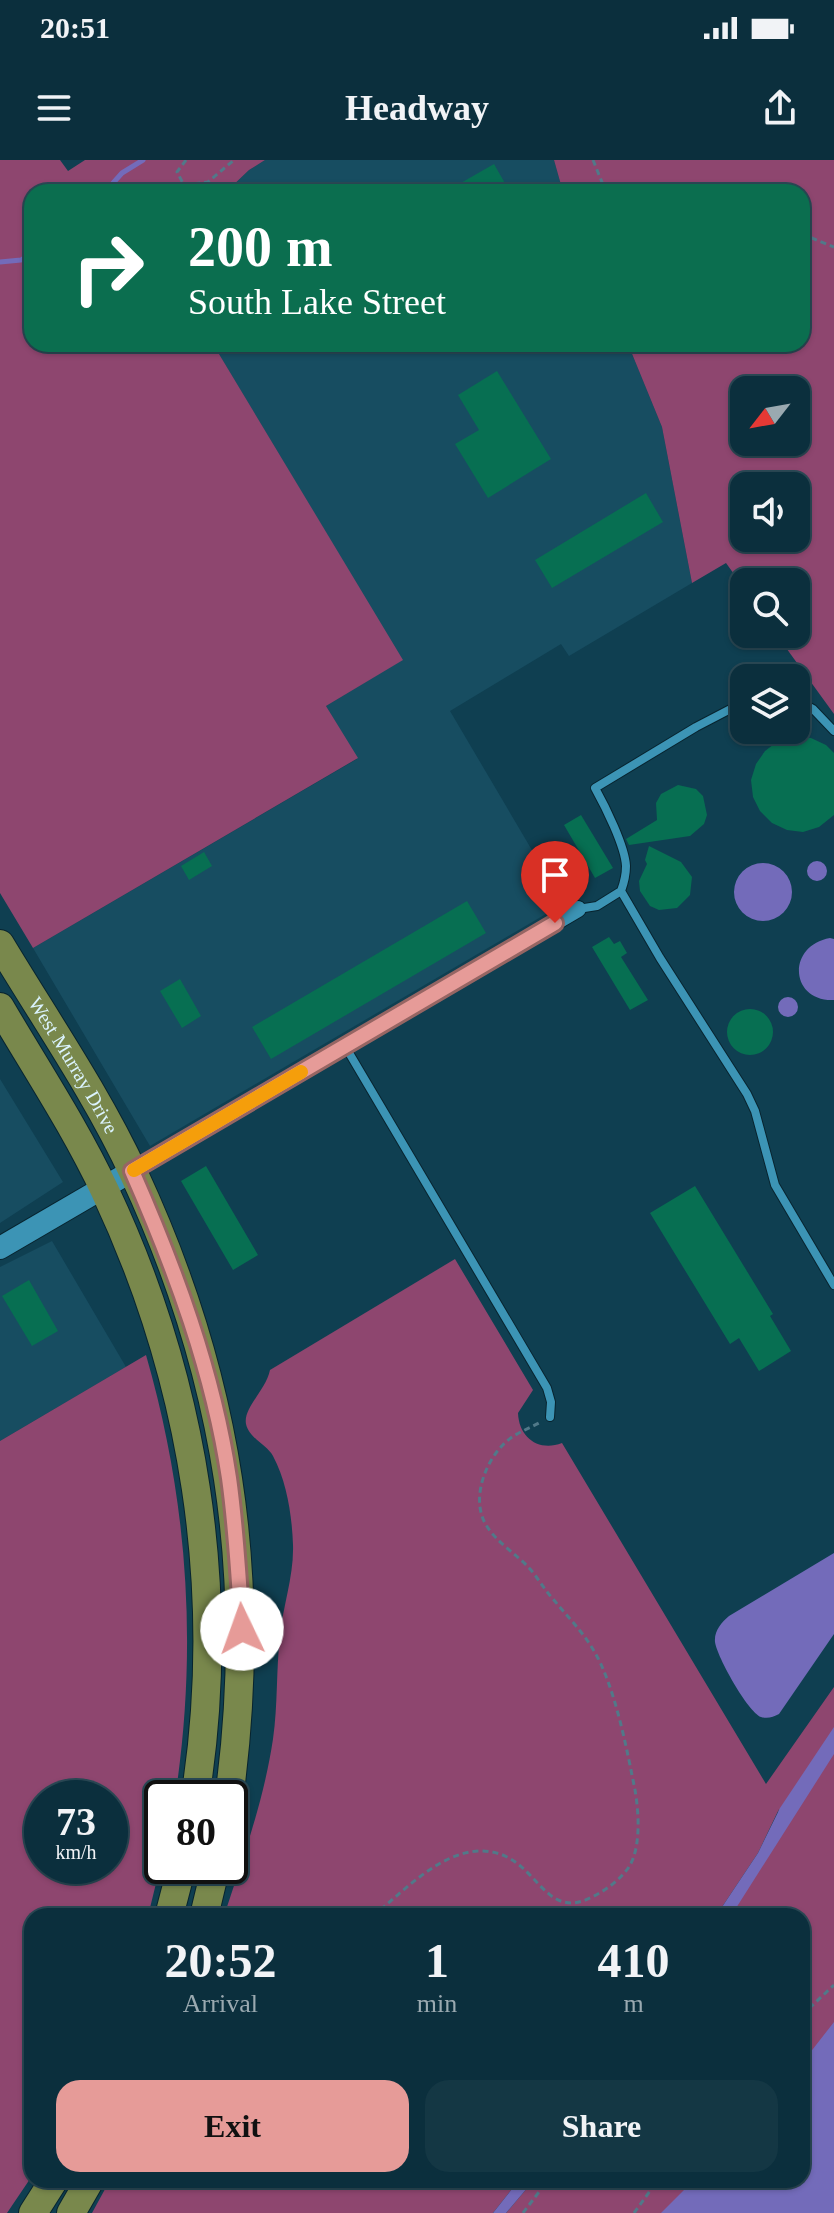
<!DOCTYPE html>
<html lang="en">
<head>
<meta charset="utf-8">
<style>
  body { margin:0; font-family:Georgia,serif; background:#143744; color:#f1f3f6; height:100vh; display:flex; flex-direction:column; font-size:30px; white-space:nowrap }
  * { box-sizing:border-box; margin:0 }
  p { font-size:26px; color:#9aa9b0 }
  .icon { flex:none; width:44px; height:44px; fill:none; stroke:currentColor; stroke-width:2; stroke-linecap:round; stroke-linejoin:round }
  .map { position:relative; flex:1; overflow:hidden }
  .side { position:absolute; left:24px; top:1748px; width:786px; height:280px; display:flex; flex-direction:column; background:#0b2f3d; border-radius:24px; box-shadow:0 2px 6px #0004,0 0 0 2px #2b4a57 }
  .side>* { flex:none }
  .banner { position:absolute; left:24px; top:24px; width:786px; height:168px; border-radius:24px; box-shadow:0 2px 6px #0004,0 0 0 2px #2b4a57; background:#0b6e4f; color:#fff; overflow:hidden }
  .needle { width:52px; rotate:239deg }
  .fabs { position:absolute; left:730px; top:216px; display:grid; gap:16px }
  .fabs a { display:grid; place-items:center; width:80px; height:80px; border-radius:16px; background:#0b2f3d; box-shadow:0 2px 6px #0004,0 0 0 2px #2b4a57; font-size:40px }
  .speed { position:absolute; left:24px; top:1620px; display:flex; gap:16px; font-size:40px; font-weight:700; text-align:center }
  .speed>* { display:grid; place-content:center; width:104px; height:104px; border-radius:50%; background:#0b2f3d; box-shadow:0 2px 6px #0004,0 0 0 2px #2b4a57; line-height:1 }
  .speed small { font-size:20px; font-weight:400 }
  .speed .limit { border:4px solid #111; border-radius:12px; background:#fff; color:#111 }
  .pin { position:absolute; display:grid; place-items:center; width:68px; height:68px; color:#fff; margin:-82px -34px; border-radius:50% 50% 50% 0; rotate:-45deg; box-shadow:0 0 8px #0007 }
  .pin .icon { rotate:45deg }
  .me { position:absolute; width:88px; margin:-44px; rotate:357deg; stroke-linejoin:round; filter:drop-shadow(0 0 6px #0008) }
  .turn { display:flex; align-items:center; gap:28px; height:168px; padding:0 32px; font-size:36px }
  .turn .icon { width:104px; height:104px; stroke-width:2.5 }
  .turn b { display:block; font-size:56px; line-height:68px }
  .eta { display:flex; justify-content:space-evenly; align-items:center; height:136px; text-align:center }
  .eta b { font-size:48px; font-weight:700; line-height:56px }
  .action { display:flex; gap:16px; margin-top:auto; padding:16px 32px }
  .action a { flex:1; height:92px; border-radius:24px; background:#e69b98; color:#111; font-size:32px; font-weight:700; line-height:92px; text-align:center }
  .action a+a { background:#143744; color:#f1f3f6 }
  .status { display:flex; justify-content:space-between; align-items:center; height:56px; padding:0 40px; background:#0b2f3d; direction:ltr }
  .status svg { height:22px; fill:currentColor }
  header { display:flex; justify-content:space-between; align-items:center; height:104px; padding:0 32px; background:#0b2f3d; font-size:36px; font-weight:700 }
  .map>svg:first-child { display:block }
  .built { fill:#174d61 }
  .green { fill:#8e466f; fill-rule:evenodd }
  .water { fill:#736bba }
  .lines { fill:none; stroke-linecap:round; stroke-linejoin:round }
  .stream { stroke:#736bba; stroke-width:5 }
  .building { fill:#076f52 }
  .service-casing { stroke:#08242f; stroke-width:10 }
  .minor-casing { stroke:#08242f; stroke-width:18 }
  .tertiary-casing { stroke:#08242f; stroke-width:24 }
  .trunk-casing { stroke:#08242f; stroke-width:30 }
  .path { stroke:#517989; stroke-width:3; stroke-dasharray:6 4; stroke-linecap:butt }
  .service { stroke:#3c94b5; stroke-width:8 }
  .minor { stroke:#3c94b5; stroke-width:16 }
  .tertiary { stroke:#3c94b5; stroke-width:22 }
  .trunk { stroke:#79884c; stroke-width:28 }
  .route-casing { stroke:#966563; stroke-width:20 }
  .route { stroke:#e69b98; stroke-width:14 }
  .slow { stroke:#f59e0b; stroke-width:14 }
  .labels { text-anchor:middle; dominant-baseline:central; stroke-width:8; stroke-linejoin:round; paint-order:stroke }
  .street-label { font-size:20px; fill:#dbf3fe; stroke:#002532 }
</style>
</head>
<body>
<div class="status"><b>20:51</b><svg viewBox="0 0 49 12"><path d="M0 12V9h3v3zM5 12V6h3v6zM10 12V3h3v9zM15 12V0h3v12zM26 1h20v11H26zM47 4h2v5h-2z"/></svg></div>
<header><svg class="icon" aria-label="menu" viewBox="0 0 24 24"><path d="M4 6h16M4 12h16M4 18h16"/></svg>Headway<svg class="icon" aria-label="share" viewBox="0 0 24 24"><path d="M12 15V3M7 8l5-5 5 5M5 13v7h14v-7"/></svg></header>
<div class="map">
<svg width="834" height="2053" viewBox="0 0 834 2053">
  <rect width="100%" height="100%" fill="#0f3f51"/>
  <!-- built -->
  <path class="built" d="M265,0H554L563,32H226L249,10Z
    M213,184H628L662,267L692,423L569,496L561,484L450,551L559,736L556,748L150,986L33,788L357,599L326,546L402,500Z
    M0,919L63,1022L0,1063Z
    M52,1081L126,1207L0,1281V1107Z"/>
  <!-- green -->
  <path class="green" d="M0,0H60L68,11L85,0H265L249,10L226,32H32V184H213L403,500L326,546L358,598L33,788L0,733Z
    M554,0H834V554L776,474H796V422H744V428L726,403L692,423L662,267L628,184H802V32H563ZM744,230H796V282H744ZM744,326H796V378H744Z
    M455,1099L533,1230L518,1253C519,1278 539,1292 562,1283L766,1624L834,1527V2053H506L534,2020H802V1756H727L770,1691L779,1649L758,1693L716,1756H224C243,1698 264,1640 273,1579C278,1545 276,1510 280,1476C283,1445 294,1416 293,1385C292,1356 287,1322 273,1296C267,1285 249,1278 246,1264C243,1248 266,1230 270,1210Z
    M146,1195C188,1340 198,1489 175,1638H162V1699L148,1756H32V2016L7,2053H0V1281ZM42,1638H110V1706H42Z
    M110,2020H519L493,2053H92Z"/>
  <!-- water -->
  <path class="water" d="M807 711a10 10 0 1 1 20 0a10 10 0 1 1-20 0Z
    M734 732a29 29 0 1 1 58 0a29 29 0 1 1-58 0Z
    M830,778L834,779V840C790,842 786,786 830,778Z
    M778 847a10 10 0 1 1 20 0a10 10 0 1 1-20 0Z
    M834,1393V1474L779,1554C773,1557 768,1559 761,1557C748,1552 717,1497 715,1482C714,1471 721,1463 729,1456Z
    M834,1567V1594L731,1756H716L758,1693L780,1648Z
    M834,1862V2053H661L694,2020H802V1903Z
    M519,2020H534L506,2053H493Z"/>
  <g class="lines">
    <!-- stream -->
    <path class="stream" d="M105,32L122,13L143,0
      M0,102L21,100L32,93"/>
  </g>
  <!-- building -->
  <path class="building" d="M494,4L510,32H445Z
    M497,211L551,299L488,338L455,284L479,270L458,235Z
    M646,333L663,362L552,428L535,400Z
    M794,577L811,578L826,585L834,593V655L819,667L803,672L787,670L772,663L760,651L753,637L751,620L756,604L765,591L778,581Z
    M678,625L696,629L703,636L707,655L704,664L690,676L629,685L626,679L657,660L656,643L661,634Z
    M581,655L613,708L595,718L564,665Z
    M649,686L681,702L692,717L690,735L677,748L659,750L650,746L640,731L639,721L647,704L645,700Z
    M204,692L212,706L189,720L181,706Z
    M467,741L486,773L271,899L252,867Z
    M609,777L614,784L620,781L627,793L621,797L648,840L630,850L592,787Z
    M180,819L201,856L182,868L160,831Z
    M727 872a23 23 0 1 1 46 0a23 23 0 1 1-46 0Z
    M206,1006L258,1095L233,1110L181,1021Z
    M695,1026L773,1154L770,1156L791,1191L759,1211L739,1178L730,1184L650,1053Z
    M29,1120L58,1171L32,1186L2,1136Z"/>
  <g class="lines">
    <defs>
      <path id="service" d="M796,540L813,549L834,571
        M621,731L660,798L747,934L755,951L775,1025L834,1125
        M578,749L597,746L621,731C624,723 626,715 626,706C625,686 605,646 595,628L696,567L744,542
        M345,886L547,1228L551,1242L550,1257"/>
      <path id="minor" d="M132,1011L578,749"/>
      <path id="tertiary" d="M0,1088L132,1011"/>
      <g id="trunk">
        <path id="s1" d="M0,784C45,859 97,934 134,1014C228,1216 259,1417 229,1638"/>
        <path d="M0,847C35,907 75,967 105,1031C194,1220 228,1431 195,1638"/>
        <path d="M169,1756L182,1706"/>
        <path d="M204,1756L216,1706"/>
        <path d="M33,2053L54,2020"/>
        <path d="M71,2053L90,2020"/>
      </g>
    </defs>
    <!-- service casing -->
    <use href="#service" class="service-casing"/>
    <!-- minor casing -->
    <use href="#minor" class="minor-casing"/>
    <!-- tertiary casing -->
    <use href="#tertiary" class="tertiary-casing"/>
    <!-- trunk casing -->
    <use href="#trunk" class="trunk-casing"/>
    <!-- path -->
    <path class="path" d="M186,0L177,12L184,25L208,22L234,0
      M593,0L606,32
      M802,74L834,87
      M373,1756C403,1732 439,1692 480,1691C538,1690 540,1764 592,1737C604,1731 616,1723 625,1712C642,1694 639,1653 635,1630C627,1590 615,1526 594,1491C583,1472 567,1456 553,1439C545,1430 539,1420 531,1410C517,1394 495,1382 485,1363C471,1337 486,1299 507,1281C516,1273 528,1269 539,1263
      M802,1855L834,1825
      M523,2053L548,2020
      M634,2053L658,2020"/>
    <!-- service -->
    <use href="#service" class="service"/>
    <!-- minor -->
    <use href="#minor" class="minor"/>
    <!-- tertiary -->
    <use href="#tertiary" class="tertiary"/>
    <!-- trunk -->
    <use href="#trunk" class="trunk"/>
  </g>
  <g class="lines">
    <defs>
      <path id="route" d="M242,1469C239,1419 236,1368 229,1318C213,1211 175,1109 132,1011L555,763"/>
    </defs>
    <!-- route casing -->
    <use href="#route" class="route-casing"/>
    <!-- route -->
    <use href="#route" class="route"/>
    <!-- slow -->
    <path class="slow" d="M134,1010L301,912"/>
  </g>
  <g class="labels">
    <!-- street labels -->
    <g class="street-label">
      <text stroke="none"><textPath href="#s1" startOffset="142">West Murray Drive</textPath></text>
    </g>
  </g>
</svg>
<div class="fabs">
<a><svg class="needle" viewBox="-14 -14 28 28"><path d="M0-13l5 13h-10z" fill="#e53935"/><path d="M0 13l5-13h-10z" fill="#9aa9b0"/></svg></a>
<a><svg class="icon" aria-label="sound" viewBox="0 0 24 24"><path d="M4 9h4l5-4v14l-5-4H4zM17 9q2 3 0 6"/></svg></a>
<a><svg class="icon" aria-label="search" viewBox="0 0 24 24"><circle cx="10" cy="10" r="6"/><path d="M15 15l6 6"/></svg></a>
<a><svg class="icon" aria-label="layers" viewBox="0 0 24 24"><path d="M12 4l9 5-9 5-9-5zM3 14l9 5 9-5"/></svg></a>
</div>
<div class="speed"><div>73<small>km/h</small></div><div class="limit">80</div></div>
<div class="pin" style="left:555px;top:763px;background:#d93025"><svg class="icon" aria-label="arrive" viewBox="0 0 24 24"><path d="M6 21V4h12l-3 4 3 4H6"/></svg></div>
<svg class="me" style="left:242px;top:1469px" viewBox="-20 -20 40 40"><circle r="19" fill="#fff"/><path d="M0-13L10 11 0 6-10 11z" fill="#e69b98"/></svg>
<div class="banner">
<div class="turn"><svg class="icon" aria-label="right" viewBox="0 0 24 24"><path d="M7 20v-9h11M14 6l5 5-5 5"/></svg><div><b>200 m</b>South Lake Street</div></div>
</div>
<section class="side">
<div class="eta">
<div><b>20:52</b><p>Arrival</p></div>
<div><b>1</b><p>min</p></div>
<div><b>410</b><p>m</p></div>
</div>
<div class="action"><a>Exit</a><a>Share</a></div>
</section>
</div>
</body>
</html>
